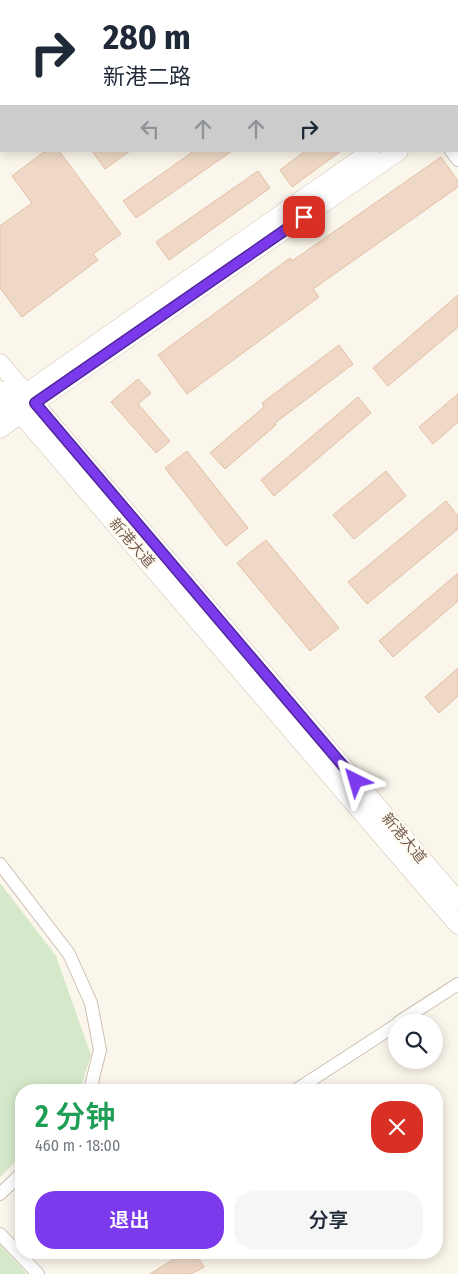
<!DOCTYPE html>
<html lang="zh">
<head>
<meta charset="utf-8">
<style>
  body { margin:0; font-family:"Fira Sans Condensed","Noto Sans SC",sans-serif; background:#f6f6f7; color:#1f2937; height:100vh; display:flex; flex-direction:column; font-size:19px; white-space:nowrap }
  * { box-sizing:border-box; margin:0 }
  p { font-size:16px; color:#747a83 }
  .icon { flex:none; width:28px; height:28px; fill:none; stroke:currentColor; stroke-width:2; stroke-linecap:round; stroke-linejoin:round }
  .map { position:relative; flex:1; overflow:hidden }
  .side { position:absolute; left:15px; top:1084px; width:428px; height:175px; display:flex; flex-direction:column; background:#fff; border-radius:20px; box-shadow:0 2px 12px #0003 }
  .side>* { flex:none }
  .top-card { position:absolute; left:0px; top:0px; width:459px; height:152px; box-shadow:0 2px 12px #0003; background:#fff; color:#1f2937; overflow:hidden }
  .tools { position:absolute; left:388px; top:1014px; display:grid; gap:10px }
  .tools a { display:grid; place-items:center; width:55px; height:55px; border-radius:50%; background:#fff; box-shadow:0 2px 12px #0003; font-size:25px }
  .pin { position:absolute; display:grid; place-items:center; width:42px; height:42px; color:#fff; margin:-21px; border-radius:10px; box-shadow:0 2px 8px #0006 }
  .me { position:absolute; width:55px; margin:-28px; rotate:320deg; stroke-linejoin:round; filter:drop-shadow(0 0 4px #0008) }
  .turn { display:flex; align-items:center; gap:18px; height:105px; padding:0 20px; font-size:22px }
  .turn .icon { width:65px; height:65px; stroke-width:2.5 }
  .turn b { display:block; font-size:35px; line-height:42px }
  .lanes { display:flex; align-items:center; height:48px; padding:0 20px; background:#0003; justify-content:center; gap:25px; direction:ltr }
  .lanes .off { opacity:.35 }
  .round { display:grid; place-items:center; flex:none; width:52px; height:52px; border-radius:20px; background:#f6f6f7 }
  .overview { display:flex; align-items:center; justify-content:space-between; height:85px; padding:0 20px }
  h1 { font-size:30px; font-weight:600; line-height:38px; color:#1e9e55 }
  .primary-button { display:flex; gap:10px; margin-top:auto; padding:10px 20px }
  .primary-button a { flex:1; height:58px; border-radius:20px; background:#7c3aed; color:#fff; font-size:20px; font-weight:600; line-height:58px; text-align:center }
  .primary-button a+a { background:#f6f6f7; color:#1f2937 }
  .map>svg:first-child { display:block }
  .green { fill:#d5e9ca }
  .building { fill:#efd8c5; stroke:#e1bfa6 }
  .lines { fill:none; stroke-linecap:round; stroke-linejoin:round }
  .minor-casing { stroke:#cdbfb1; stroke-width:14 }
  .secondary-casing { stroke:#d2c1b1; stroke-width:19 }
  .minor { stroke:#fff; stroke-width:12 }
  .secondary { stroke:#fff; stroke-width:18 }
  .route-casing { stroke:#51269a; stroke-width:12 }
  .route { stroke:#7c3aed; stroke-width:9 }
  .labels { text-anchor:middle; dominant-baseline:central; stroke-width:5; stroke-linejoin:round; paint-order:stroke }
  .street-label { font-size:15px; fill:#755f4f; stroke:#fefaf2 }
</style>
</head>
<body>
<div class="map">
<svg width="458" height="1274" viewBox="0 0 458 1274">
  <rect width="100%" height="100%" fill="#fbf6eb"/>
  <!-- green -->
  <path class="green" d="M0,883L56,956L91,1055L80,1090H21V1156L0,1177Z
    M0,1245L27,1274H0Z"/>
  <!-- building -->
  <path class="building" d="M45,151H59L121,234L93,254L98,260L22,317L0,288V226L32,203L12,176Z
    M92,151H130L105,169Z
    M194,151H232L136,218L123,201Z
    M305,151H341L292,187L280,170Z
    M441,157L458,181V187L313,289L319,297L187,394L158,355L290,258L292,261Z
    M258,171L270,188L169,260L156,242Z
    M458,295V327L388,386L373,368Z
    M339,345L353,364L275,423L276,425L225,469L210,453L264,407L262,403Z
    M138,379L151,393L138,404L170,441L156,453L111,402Z
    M458,394V422L433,444L419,427Z
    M358,397L371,413L274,496L261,480Z
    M187,451L248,528L226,546L165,468Z
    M386,471L406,496L354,539L333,515Z
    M446,501L458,516V529L367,604L348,582Z
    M266,540L339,628L310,651L237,563Z
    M458,573V601L393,657L379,641Z
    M458,668V696L439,713L425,697Z
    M185,1252H195L204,1267L191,1274H150Z"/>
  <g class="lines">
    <defs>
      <path id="minor" d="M338,0L339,1
        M451,151L458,160
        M0,864L69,954L91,1003L100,1050L90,1090
        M399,1022L458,984
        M296,1090L396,1025
        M0,1194L21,1174
        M0,1234L38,1274"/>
      <path id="secondary" d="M0,363L458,901
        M0,390L458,925
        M0,411L371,151
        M0,429L35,403L399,151"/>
    </defs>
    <!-- minor casing -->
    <use href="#minor" class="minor-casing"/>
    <!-- secondary casing -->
    <use href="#secondary" class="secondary-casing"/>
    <!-- minor -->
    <use href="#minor" class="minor"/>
    <!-- secondary -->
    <use href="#secondary" class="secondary"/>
  </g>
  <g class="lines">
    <defs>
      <path id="route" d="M304,217L35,403L356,781"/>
    </defs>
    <!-- route casing -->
    <use href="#route" class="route-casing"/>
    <!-- route -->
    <use href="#route" class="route"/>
  </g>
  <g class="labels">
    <!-- street labels -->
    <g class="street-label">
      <text transform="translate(132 543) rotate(49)">新港大道</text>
      <text transform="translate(404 838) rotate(50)">新港大道</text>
    </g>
  </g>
</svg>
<div class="tools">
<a><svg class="icon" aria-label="search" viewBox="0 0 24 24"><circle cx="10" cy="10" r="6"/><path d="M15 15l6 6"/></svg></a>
</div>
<div class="pin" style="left:304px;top:217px;background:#d93025"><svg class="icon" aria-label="arrive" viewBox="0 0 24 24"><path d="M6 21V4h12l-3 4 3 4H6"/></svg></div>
<svg class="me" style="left:356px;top:781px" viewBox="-20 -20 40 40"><path d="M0-17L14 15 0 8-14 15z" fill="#7c3aed" stroke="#fff" stroke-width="4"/></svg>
<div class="top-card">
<div class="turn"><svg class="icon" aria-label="right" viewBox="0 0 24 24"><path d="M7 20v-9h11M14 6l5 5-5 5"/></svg><div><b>280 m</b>新港二路</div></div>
<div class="lanes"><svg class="icon off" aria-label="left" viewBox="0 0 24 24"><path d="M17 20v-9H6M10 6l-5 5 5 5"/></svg><svg class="icon off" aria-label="ahead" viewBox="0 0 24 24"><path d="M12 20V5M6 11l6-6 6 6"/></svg><svg class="icon off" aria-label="ahead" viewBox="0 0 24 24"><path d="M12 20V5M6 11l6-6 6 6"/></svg><svg class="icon" aria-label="right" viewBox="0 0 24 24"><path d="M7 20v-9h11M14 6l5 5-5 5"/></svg></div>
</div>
<section class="side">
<div class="overview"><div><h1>2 分钟</h1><p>460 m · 18:00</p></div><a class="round" style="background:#d93025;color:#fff"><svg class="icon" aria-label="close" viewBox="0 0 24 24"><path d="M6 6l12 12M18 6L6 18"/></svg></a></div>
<div class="primary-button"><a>退出</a><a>分享</a></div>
</section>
</div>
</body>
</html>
